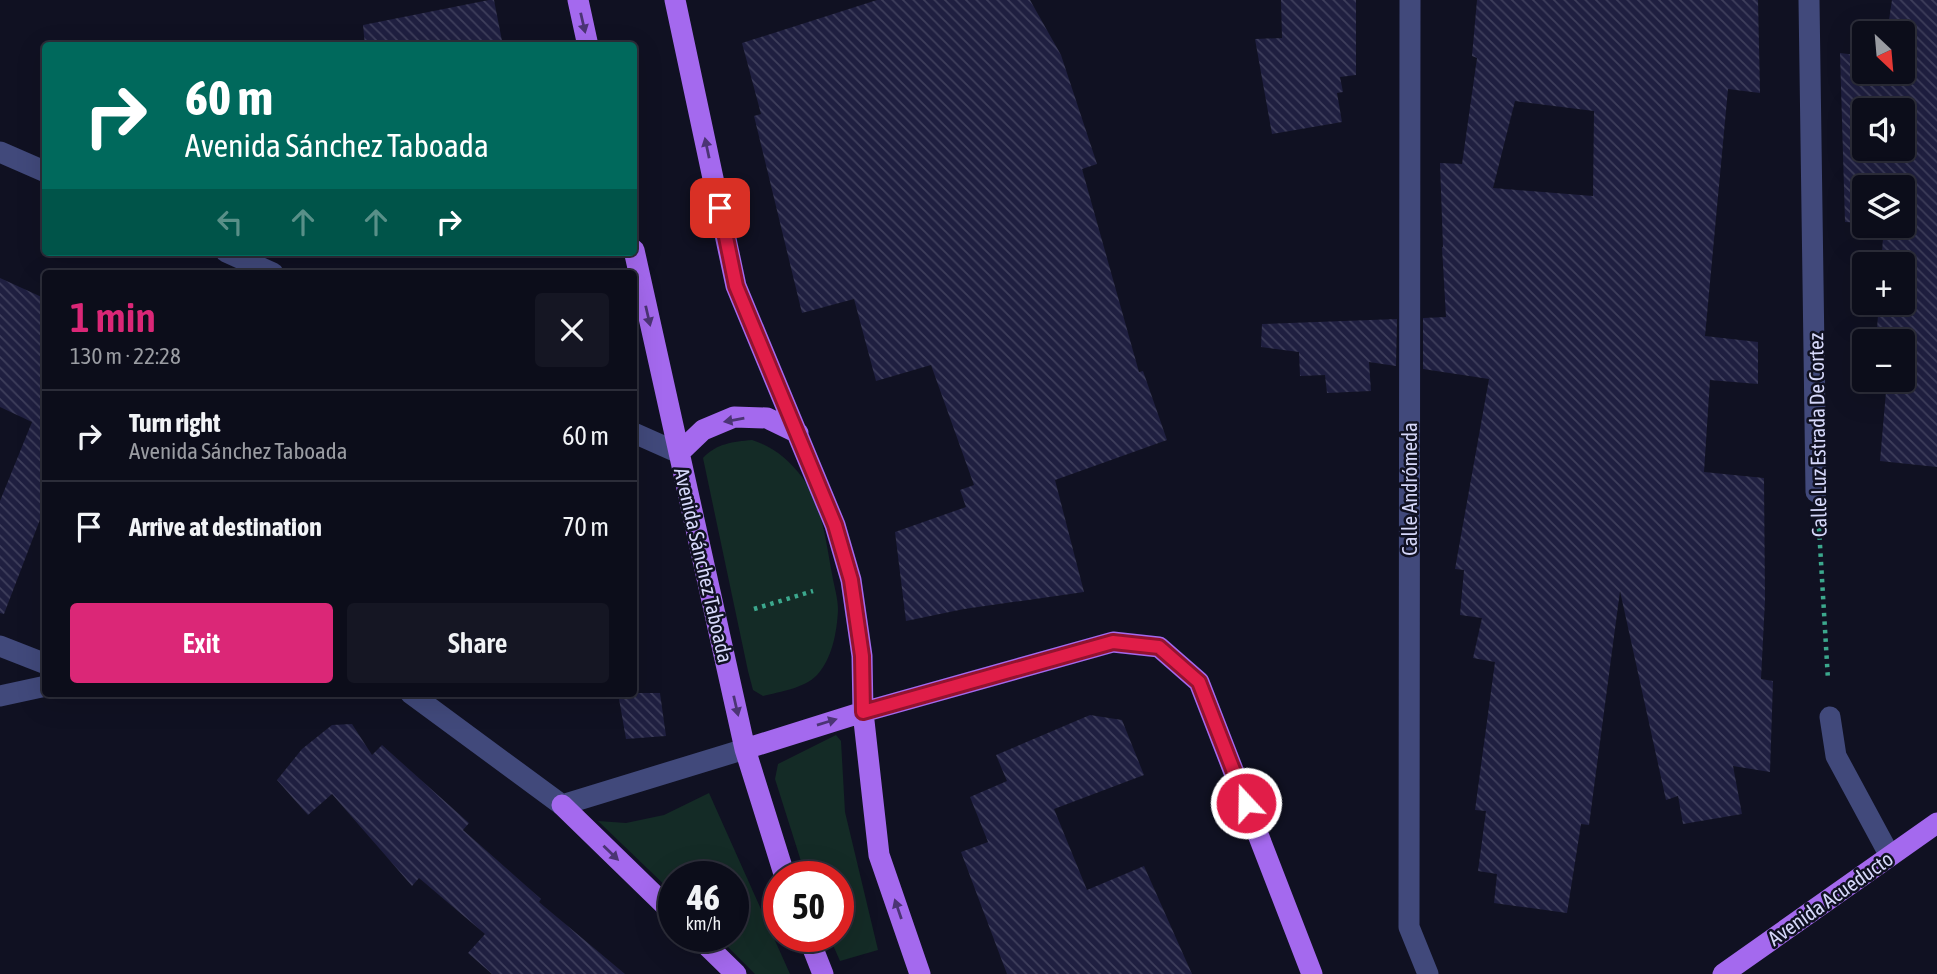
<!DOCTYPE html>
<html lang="en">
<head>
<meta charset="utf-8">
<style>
  body { margin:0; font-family:"Asap Condensed",sans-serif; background:#151623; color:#f1f3f6; height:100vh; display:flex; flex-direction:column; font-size:26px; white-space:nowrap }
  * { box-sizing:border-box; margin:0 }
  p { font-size:23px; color:#9a9ca2 }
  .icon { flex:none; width:38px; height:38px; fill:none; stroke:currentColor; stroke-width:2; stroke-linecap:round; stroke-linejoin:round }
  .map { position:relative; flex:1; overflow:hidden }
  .sheet { position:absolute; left:42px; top:270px; width:595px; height:427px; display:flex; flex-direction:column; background:#0c0d1a; border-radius:7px; box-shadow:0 7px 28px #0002,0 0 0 2px #2c2d39 }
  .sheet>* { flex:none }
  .hud { position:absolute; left:42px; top:42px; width:595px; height:214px; border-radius:7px; box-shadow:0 7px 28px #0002,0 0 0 2px #2c2d39; background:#00695c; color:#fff; overflow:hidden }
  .needle { width:46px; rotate:154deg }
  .fabs { position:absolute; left:1852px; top:21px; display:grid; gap:14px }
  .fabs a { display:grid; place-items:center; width:63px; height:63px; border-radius:7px; background:#0c0d1a; box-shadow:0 7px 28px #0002,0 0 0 2px #2c2d39; font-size:35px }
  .speed { position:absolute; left:658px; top:861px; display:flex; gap:14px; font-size:35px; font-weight:700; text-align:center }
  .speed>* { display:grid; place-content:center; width:91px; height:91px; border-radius:50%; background:#0c0d1a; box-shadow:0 7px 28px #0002,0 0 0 2px #2c2d39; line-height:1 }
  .speed small { font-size:18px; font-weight:400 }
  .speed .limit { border:10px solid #d22; background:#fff; color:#111 }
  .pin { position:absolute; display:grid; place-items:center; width:60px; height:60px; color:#fff; margin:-30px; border-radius:14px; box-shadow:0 4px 10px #0006 }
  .me { position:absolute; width:77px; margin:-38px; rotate:339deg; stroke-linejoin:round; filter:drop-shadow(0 0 5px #0008) }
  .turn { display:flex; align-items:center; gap:24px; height:147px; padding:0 28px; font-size:32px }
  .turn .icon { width:91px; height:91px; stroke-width:2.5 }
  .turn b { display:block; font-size:49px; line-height:60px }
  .lanes { display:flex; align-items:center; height:66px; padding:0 28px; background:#0003; justify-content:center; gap:35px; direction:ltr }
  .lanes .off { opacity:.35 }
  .round { display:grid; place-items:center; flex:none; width:74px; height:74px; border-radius:7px; background:#151623 }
  .overview { display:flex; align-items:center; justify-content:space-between; height:119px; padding:0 28px }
  h1 { font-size:42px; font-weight:600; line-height:52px; color:#db2777 }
  .primary-button { display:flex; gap:14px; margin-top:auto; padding:14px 28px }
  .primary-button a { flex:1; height:80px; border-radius:7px; background:#db2777; color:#fff; font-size:28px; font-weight:600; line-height:80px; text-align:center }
  .primary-button a+a { background:#151623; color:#f1f3f6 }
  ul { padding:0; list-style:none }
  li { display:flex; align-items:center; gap:21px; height:91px; padding:0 28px; border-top:2px solid #2c2d39 }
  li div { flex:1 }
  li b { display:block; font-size:26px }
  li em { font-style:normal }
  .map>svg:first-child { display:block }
  .grass { fill:#142b26 }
  .building { fill:url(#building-back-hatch); fill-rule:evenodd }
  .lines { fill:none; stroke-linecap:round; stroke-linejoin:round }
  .path { stroke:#3ca88d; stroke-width:4.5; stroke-dasharray:3.5 5; stroke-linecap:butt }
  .minor { stroke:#41497b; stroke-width:21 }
  .major { stroke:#a469ee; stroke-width:21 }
  .oneway { fill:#4b3474 }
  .route-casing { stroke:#92132f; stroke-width:18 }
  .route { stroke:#e11d48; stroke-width:12 }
  .labels { text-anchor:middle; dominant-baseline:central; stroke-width:5; stroke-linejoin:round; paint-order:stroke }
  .street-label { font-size:21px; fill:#d6d8fa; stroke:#101122 }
</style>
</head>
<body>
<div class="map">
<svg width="1937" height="974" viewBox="0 0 1937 974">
  <defs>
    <pattern id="building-back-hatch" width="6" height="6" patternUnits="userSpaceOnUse" patternTransform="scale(1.75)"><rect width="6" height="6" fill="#1f1f40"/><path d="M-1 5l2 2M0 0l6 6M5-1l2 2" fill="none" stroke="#3f3f5c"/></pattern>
  </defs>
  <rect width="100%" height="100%" fill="#101122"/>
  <!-- grass -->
  <path class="grass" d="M752,440C774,447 788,459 802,477C822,504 826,542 832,574C834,586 838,598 838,610C837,632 832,659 817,675C805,688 779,692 763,696L753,690L748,671L703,458C717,443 733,442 752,440Z
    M836,735L841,741L845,812L878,950L840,961L829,936H838V877H806L775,779L778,764Z
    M709,793L790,974H755L717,936H733V877H674V894L598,821L626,823L664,815Z"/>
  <!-- building -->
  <path class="building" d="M489,0H494L503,46H365L363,25Z
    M877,0H1030L1061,55L1097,164L1082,169L1139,372L1143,371L1167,440L1055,480L1084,592L964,609L906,621L895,532L966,507L960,490L974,485L931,365L876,381L854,299L802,313L754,116L761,114L742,43Z
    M1281,0H1356V75L1340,77L1343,92L1337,93L1342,122L1272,134L1255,39L1282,38Z
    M1477,0H1758L1760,93L1728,89L1705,336L1758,342V384L1710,380L1704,472L1764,478L1765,600L1761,679L1773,681L1770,772L1733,766L1742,814L1683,824L1678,796L1666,800L1620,591L1589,825L1581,824L1567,913L1494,903L1497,874L1478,871L1486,811L1475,810L1495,662L1473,658L1482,618L1460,615L1464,570L1455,569L1489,379L1423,369V318L1446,317L1442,247H1443L1440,163L1462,164L1477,58L1472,56ZM1515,101L1594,111L1593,196L1493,188Z
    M1892,0H1937V467L1880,461L1887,380H1902V341H1876L1879,303H1902V264H1881L1884,226H1902V187H1864V223L1845,222L1840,53L1864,56V72H1902V33H1887ZM1864,110H1902V149H1864Z
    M0,278L46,299V504L4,614L0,613V501L32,422L0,407Z
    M1397,319L1396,366L1369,362L1371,391L1327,393L1325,375L1300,376L1299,352L1261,347L1262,324Z
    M618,693H660L666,736L626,739Z
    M1090,715L1122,720L1144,775L1054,809L1087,890L1144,866L1192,974H1007L961,852L988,842L970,797L1007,781L996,755Z
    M352,724L372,755L382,745L469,823L463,830L541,899L539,902L625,974H492L468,953L485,934L419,878L412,886L332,794L308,815L277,780L302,749L332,725Z"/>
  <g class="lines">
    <!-- path -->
    <path class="path" d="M1819,528L1828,680
      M754,609L813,591"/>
    <!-- minor -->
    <path class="minor" d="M1410,0L1409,927L1428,974
      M1809,0L1816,492
      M0,152L46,172
      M226,252L273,273
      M634,433L679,453
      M0,646L46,664
      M410,693L562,805L745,749
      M0,696L46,686
      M1830,717L1836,756L1890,856"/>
    <!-- major -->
    <path class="major" d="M578,0L588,46
      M675,0L736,286L835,525L851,580L862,656L863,712L879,855L920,974
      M634,250L745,749L785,877
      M679,453L703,430L734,417L767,418L798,433
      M745,749L863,712L1113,642L1159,647L1199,682L1312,974
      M562,805L674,914
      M697,936L736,974
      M808,936L823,974
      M1723,974L1937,823"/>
  </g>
  <!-- one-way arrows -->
  <defs><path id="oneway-solid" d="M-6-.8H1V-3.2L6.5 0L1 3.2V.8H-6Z" transform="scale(1.75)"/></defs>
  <g class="oneway">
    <use href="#oneway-solid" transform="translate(583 23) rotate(77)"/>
    <use href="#oneway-solid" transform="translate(707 148) rotate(-102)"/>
    <use href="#oneway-solid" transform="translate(648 316) rotate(77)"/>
    <use href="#oneway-solid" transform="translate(734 420) rotate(170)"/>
    <use href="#oneway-solid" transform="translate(736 706) rotate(77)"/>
    <use href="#oneway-solid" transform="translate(827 722) rotate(-17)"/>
    <use href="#oneway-solid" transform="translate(611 853) rotate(44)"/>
    <use href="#oneway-solid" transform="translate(898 909) rotate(-109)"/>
  </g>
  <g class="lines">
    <defs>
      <path id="route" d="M720,208L736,286L835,525L851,580L862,656L863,712L1113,642L1159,647L1199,682L1246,803"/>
    </defs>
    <!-- route casing -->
    <use href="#route" class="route-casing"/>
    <!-- route -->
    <use href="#route" class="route"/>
  </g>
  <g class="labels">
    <!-- street labels -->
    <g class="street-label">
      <text transform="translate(1817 435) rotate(-91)">Calle Luz Estrada De Cortez</text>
      <text transform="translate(1409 489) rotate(-90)">Calle Andrómeda</text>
      <text transform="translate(704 565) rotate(77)">Avenida Sánchez Taboada</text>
      <text transform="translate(1830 898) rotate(-35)">Avenida Acueducto</text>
    </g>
  </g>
</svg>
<div class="fabs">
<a><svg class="needle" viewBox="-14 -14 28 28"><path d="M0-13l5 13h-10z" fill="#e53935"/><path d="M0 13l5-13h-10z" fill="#9a9ca2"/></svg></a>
<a><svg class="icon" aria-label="sound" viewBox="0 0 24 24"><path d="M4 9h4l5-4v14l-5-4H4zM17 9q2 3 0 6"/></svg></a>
<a><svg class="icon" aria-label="layers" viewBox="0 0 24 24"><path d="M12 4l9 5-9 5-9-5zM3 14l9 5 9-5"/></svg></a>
<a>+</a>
<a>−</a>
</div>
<div class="speed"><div>46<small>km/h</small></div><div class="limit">50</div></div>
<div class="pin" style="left:720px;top:208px;background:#d93025"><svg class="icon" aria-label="arrive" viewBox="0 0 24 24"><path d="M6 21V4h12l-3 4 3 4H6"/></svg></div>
<svg class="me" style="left:1246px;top:803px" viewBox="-20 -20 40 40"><circle r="17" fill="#e11d48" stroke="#fff" stroke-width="3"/><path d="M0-11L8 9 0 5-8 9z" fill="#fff"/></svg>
<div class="hud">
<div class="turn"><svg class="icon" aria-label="right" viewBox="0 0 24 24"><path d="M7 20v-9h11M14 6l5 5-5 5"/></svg><div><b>60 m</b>Avenida Sánchez Taboada</div></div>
<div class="lanes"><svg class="icon off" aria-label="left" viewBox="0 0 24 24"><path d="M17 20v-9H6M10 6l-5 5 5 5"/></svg><svg class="icon off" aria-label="ahead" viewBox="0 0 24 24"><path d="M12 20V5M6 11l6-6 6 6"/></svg><svg class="icon off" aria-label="ahead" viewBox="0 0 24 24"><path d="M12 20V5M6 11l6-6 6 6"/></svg><svg class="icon" aria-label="right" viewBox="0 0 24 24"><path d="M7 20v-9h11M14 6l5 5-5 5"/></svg></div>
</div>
<section class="sheet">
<div class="overview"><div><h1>1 min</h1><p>130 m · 22:28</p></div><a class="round"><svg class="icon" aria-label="close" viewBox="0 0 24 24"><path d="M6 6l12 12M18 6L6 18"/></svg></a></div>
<ul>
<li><svg class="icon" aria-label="right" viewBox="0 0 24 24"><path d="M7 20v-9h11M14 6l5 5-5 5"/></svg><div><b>Turn right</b><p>Avenida Sánchez Taboada</p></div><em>60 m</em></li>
<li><svg class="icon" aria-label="arrive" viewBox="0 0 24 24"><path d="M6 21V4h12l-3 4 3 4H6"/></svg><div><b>Arrive at destination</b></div><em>70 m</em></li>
</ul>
<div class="primary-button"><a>Exit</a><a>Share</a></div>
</section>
</div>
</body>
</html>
